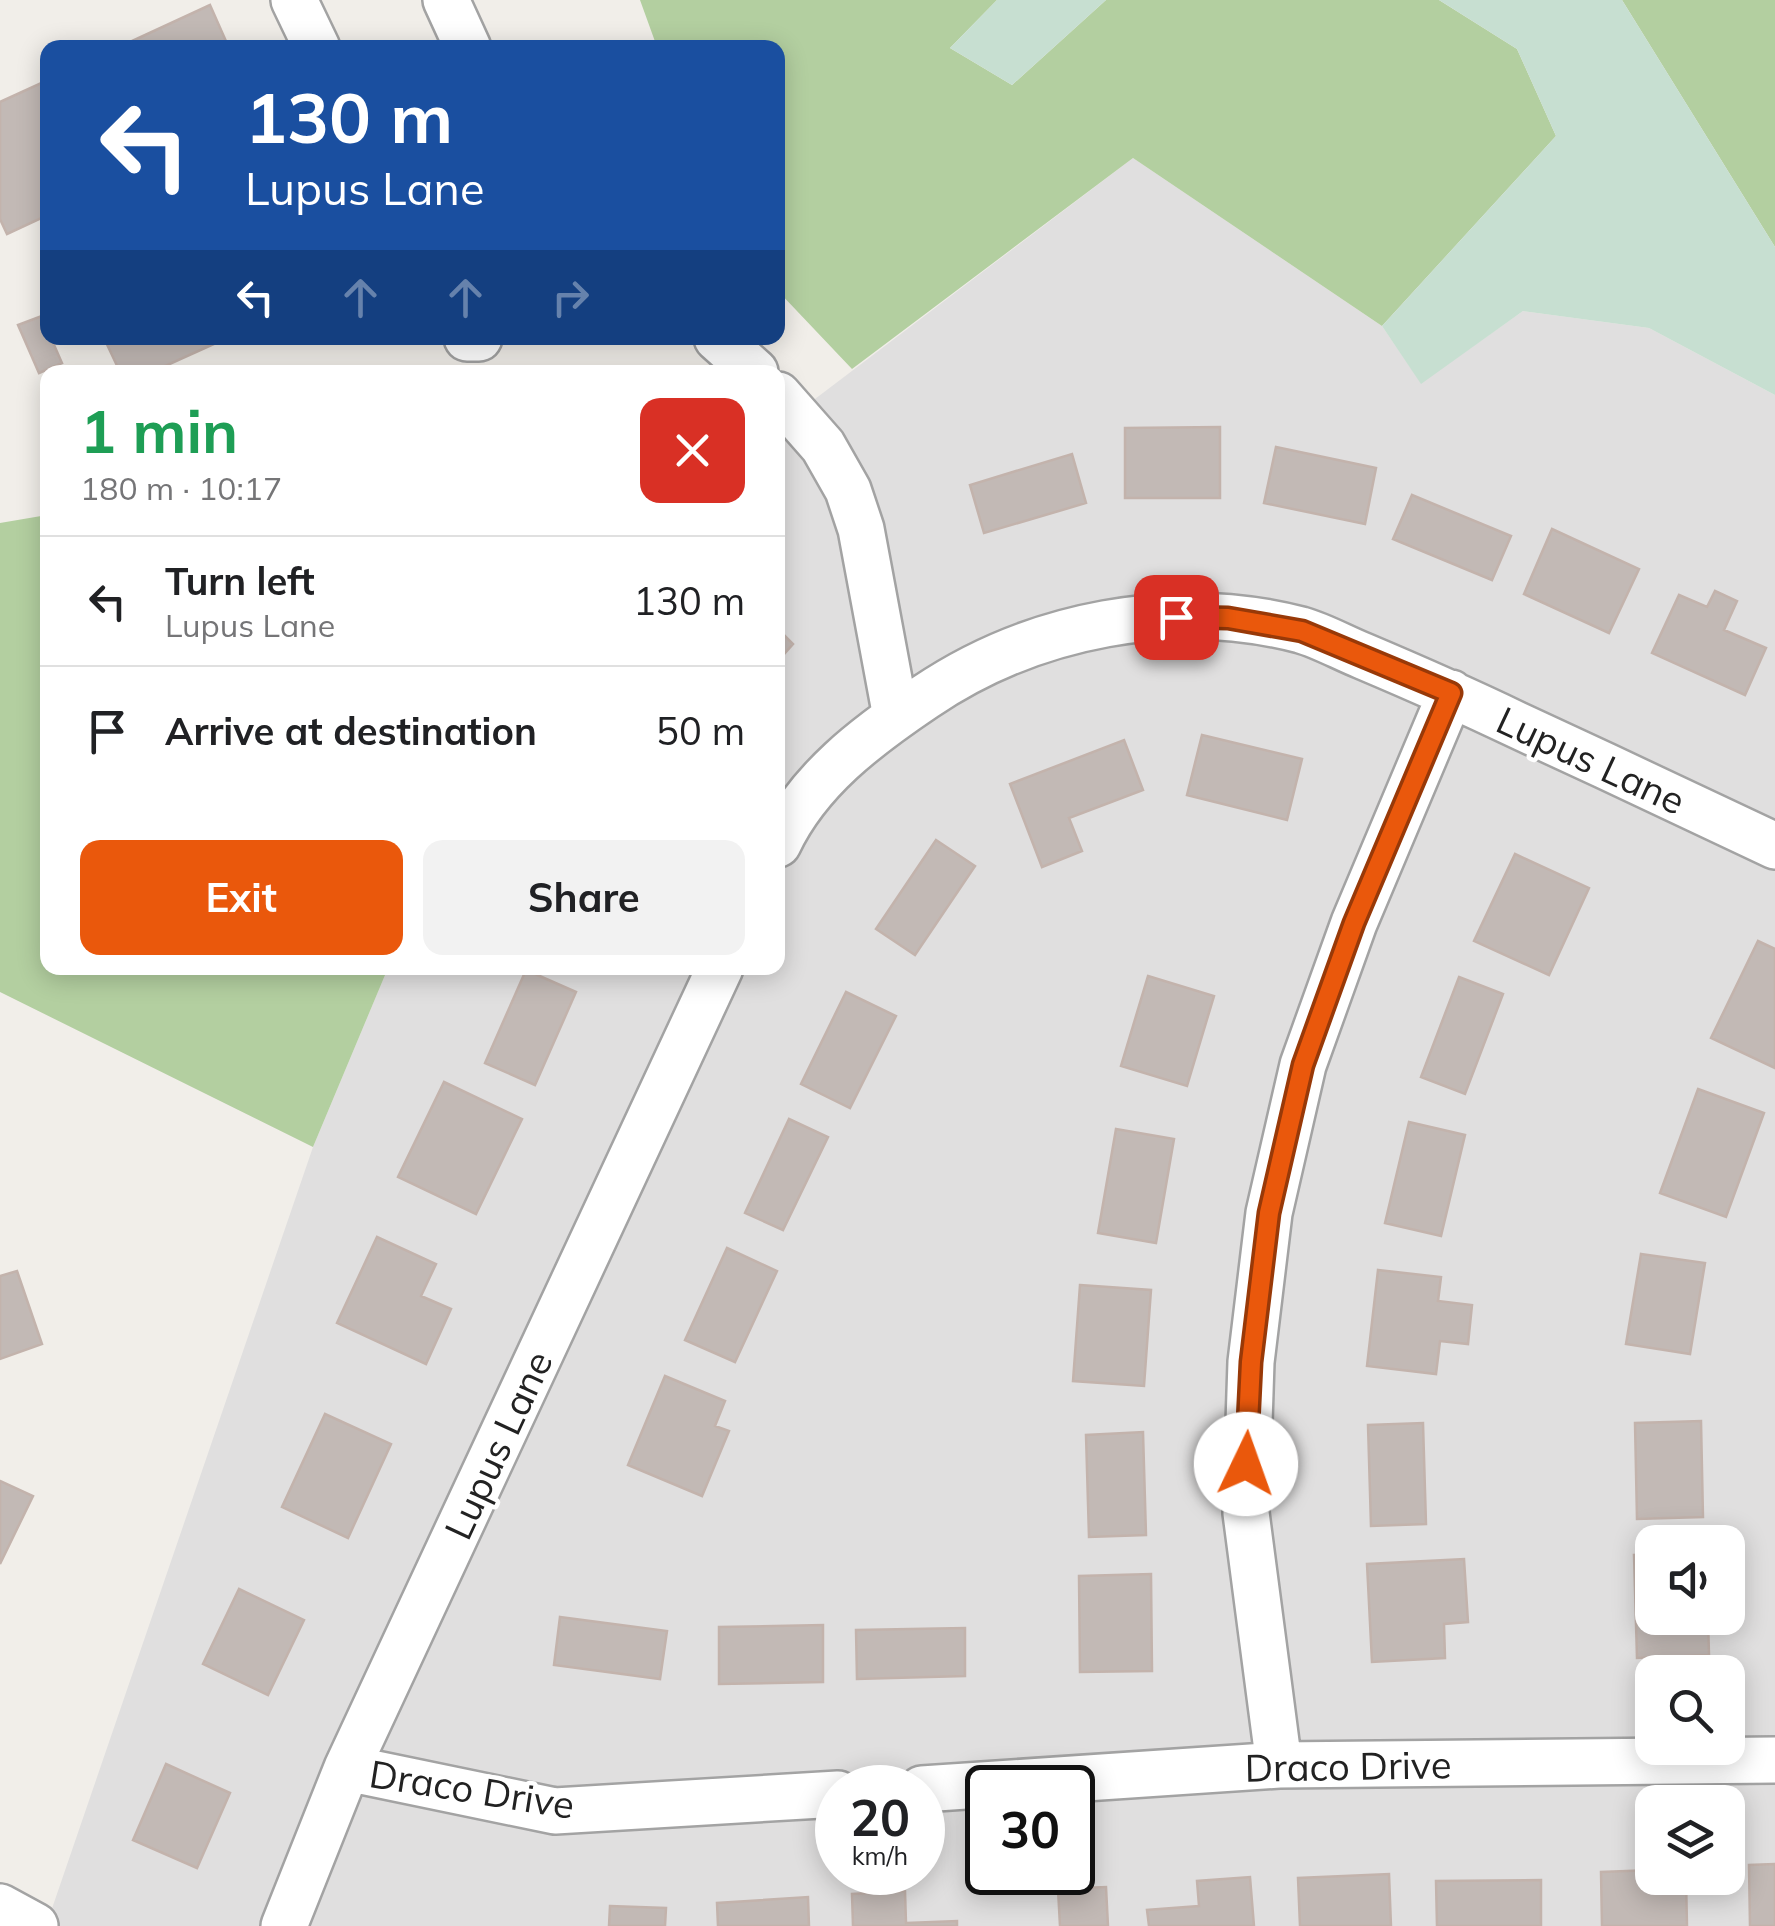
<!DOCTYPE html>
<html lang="en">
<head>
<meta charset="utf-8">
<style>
  body { margin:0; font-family:Mulish,sans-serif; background:#f2f2f2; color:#202124; height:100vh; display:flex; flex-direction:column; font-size:38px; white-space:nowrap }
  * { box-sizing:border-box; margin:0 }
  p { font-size:32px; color:#757577 }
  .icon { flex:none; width:55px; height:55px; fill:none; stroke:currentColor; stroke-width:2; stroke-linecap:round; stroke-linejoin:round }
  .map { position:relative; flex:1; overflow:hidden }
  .sheet { position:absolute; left:40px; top:365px; width:745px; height:610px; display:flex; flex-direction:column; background:#fff; border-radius:20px; box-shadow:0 5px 25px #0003 }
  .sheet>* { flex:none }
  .hud { position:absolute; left:40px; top:40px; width:745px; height:305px; border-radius:20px; box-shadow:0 5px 25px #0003; background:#1a4fa0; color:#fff; overflow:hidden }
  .tools { position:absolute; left:1635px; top:1525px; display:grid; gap:20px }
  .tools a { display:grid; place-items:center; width:110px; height:110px; border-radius:20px; background:#fff; box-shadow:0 5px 25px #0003; font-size:50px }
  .speed { position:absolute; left:815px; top:1765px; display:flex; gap:20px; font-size:50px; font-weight:700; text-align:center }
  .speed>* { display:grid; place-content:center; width:130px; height:130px; border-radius:50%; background:#fff; box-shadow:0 5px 25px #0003; line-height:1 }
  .speed small { font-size:25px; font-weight:400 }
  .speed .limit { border:5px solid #111; border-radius:15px; background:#fff; color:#111 }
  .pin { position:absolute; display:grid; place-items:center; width:85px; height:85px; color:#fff; margin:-42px; border-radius:20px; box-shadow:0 5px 15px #0006 }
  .me { position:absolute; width:110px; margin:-55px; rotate:3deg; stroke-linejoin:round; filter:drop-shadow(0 0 8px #0008) }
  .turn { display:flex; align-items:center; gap:35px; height:210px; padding:0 40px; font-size:45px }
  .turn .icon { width:130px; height:130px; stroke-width:2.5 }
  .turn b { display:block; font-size:70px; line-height:85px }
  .lanes { display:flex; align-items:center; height:95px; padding:0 40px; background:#0003; justify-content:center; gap:50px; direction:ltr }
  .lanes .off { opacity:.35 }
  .round { display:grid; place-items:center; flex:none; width:105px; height:105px; border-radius:20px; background:#f2f2f2 }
  .head { display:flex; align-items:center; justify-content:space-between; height:170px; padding:0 40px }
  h1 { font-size:60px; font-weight:700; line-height:75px; color:#1e9e55 }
  .action { display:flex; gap:20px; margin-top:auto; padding:20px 40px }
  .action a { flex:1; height:115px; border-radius:20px; background:#ea580c; color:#fff; font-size:40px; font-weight:700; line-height:115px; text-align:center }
  .action a+a { background:#f2f2f2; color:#202124 }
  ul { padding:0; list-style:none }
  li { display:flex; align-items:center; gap:30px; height:130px; padding:0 40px; border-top:2px solid #e0e0e0 }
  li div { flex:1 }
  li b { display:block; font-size:38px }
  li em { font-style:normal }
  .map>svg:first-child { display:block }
  .residential { fill:#e0dfdf; fill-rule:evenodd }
  .forest { fill:#b3cfa0 }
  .wetland { fill:#c7dfd1 }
  .building { fill:#c2b9b5; stroke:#c3b3ac; stroke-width:2.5 }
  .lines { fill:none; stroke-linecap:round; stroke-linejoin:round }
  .street-casing { stroke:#a3a3a3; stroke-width:50 }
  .street { stroke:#fff; stroke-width:45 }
  .route-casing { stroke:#983908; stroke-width:25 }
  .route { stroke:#ea580c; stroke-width:18 }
  .labels { text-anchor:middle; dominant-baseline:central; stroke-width:9; stroke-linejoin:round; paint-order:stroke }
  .street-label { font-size:38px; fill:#222; stroke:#fff }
</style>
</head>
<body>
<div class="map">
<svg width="1775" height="1926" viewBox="0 0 1775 1926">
  <rect width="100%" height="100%" fill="#f1eee9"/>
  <!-- residential -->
  <path class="residential" d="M1133,158L1382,326L1421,383L1523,311L1649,328L1775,395V1926H46L313,1147L388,968H778V427ZM1652,1542H1728V1618H1652ZM1652,1672H1728V1748H1652ZM838,1788H922V1872H838ZM988,1788H1072V1872H988ZM1652,1802H1728V1878H1652Z"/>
  <!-- forest -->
  <path class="forest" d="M640,0H997L950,48L1012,85L1106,0H1439L1517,49L1556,136L1382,326L1133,158L852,369L778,291V48L657,47Z
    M1622,0H1775V247Z
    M47,515L48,968H388L313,1147L0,992V523Z"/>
  <!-- wetland -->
  <path class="wetland" d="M997,0H1106L1012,85L950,48Z
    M1439,0H1622L1775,247V395L1649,328L1523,311L1421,384L1382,326L1556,136L1517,49Z"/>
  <!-- building -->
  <path class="building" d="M210,5L229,48H117Z
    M48,80V215L7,234L0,219V102Z
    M42,316L48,338H51L62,363L39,373L18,325Z
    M104,338H227L152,372H120Z
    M1220,427V498H1125V428Z
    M1276,447L1376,468L1365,524L1264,503Z
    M1072,454L1086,503L984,533L970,485Z
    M1412,495L1511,536L1492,580L1393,539Z
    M1552,529L1639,569L1609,633L1524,594Z
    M1715,591L1737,601L1724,630L1766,648L1745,695L1652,653L1679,595L1707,607Z
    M778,629L793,644L778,661Z
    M1202,735L1302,759L1287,820L1187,795Z
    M1124,740L1143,790L1069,818L1082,851L1042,867L1010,784Z
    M936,840L975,866L915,955L876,929Z
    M1515,854L1589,888L1549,975L1474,941Z
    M1758,941L1775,949V1068L1711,1038Z
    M526,970L576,992L535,1085L485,1063Z
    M1148,976L1214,996L1187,1086L1121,1066Z
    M1459,977L1503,994L1465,1094L1421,1077Z
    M846,992L896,1016L850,1108L801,1084Z
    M444,1082L522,1119L476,1214L398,1177Z
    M1698,1089L1764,1113L1726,1217L1660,1193Z
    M789,1119L828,1137L783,1230L745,1213Z
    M1409,1122L1465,1135L1441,1236L1385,1223Z
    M1116,1129L1174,1139L1156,1243L1098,1233Z
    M377,1237L436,1264L421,1296L451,1309L426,1364L337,1323Z
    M727,1248L777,1271L735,1362L685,1340Z
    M1641,1254L1705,1263L1690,1354L1626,1344Z
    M1378,1270L1441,1277L1438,1301L1472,1305L1468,1344L1440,1341L1436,1374L1367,1366Z
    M17,1271L42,1344L0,1359V1276Z
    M1080,1285L1151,1290L1144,1386L1073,1381Z
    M665,1376L725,1401L715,1426L729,1431L702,1496L628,1465Z
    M325,1414L391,1444L348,1538L282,1507Z
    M1701,1421L1703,1517L1637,1519L1635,1423Z
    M1423,1423L1426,1524L1371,1526L1368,1425Z
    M1143,1432L1146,1535L1089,1537L1086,1435Z
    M0,1481L33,1496L0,1564Z
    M1652,1554V1618H1708L1709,1655L1637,1658L1634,1555Z
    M1464,1559L1468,1622L1444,1624L1445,1658L1372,1662L1367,1564Z
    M1151,1574L1152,1671L1080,1672L1079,1576Z
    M239,1589L304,1620L268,1695L203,1664Z
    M560,1617L667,1631L660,1679L554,1665Z
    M823,1625V1682L719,1684V1627Z
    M965,1628V1676L857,1679L856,1630Z
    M166,1764L230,1793L197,1868L133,1840Z
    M1775,1864V1926H1750L1749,1865Z
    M1652,1870V1878H1686L1687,1926H1602L1601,1872Z
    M1389,1874L1391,1926H1300L1298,1878Z
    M1250,1877L1254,1926H1149L1147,1910L1199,1906L1197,1881Z
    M1541,1880V1926H1437L1436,1881Z
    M1106,1887L1108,1926H1060L1058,1889Z
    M905,1891L906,1923L957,1921V1926H853L852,1894Z
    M808,1897L809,1926H718L717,1903Z
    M610,1906L666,1908L665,1926H609Z"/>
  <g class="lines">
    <defs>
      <path id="street" d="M294,0L317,48
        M446,0L468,48
        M467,338H479
        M717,338L755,372
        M778,395L823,446L848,490L861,529L896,717
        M778,844C808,780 867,736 925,697C1033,624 1174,597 1301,630C1322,636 1343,648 1363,656C1415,678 1465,700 1515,724C1602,764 1688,805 1775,846
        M1279,1765L1246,1513L1251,1362L1269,1213L1303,1065L1354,923L1451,693
        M347,1768L555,1811L838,1794
        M922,1789L1279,1765L1775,1760
        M0,1907L35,1926
        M284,1926L347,1768L720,968"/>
    </defs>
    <!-- street casing -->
    <use href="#street" class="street-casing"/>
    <!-- street -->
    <use href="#street" class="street"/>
  </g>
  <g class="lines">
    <defs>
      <path id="route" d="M1176,617L1228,618L1302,631L1451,693L1354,923L1303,1065L1269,1213L1251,1362L1246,1464"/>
    </defs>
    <!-- route casing -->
    <use href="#route" class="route-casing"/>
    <!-- route -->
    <use href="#route" class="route"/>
  </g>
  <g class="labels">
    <!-- street labels -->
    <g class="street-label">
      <text transform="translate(1591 760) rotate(25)">Lupus Lane</text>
      <text transform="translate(498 1445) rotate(-65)">Lupus Lane</text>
      <text transform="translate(1348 1766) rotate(-1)">Draco Drive</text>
      <text transform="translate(472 1789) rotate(9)">Draco Drive</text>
    </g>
  </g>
</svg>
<div class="tools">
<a><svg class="icon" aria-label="sound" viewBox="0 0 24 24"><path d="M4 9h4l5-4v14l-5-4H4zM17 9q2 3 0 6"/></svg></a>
<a><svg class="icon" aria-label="search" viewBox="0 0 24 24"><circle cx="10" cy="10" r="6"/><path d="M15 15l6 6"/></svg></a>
<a><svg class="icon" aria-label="layers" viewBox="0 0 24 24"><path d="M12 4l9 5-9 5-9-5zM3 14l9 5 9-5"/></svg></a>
</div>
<div class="speed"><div>20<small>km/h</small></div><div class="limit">30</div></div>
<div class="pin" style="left:1176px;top:617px;background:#d93025"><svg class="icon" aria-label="arrive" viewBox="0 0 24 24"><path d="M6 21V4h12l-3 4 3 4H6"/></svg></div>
<svg class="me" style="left:1246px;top:1464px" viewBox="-20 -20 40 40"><circle r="19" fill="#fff"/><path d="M0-13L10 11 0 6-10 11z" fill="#ea580c"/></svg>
<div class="hud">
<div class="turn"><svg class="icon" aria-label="left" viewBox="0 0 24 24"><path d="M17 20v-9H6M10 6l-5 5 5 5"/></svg><div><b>130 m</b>Lupus Lane</div></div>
<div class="lanes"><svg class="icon" aria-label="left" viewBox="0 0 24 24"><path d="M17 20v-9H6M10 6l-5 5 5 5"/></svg><svg class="icon off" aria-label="ahead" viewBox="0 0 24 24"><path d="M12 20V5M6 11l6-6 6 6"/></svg><svg class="icon off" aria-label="ahead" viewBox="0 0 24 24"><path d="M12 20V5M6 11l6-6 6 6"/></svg><svg class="icon off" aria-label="right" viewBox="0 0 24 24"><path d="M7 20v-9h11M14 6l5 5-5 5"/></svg></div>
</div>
<section class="sheet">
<div class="head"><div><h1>1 min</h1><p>180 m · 10:17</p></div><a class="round" style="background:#d93025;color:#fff"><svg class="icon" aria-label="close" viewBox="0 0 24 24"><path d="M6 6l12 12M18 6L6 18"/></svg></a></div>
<ul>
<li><svg class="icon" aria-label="left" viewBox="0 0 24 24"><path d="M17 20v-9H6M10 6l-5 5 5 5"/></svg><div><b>Turn left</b><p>Lupus Lane</p></div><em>130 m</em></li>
<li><svg class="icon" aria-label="arrive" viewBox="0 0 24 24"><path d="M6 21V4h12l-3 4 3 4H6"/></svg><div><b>Arrive at destination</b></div><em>50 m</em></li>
</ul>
<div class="action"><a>Exit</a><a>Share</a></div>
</section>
</div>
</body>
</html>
